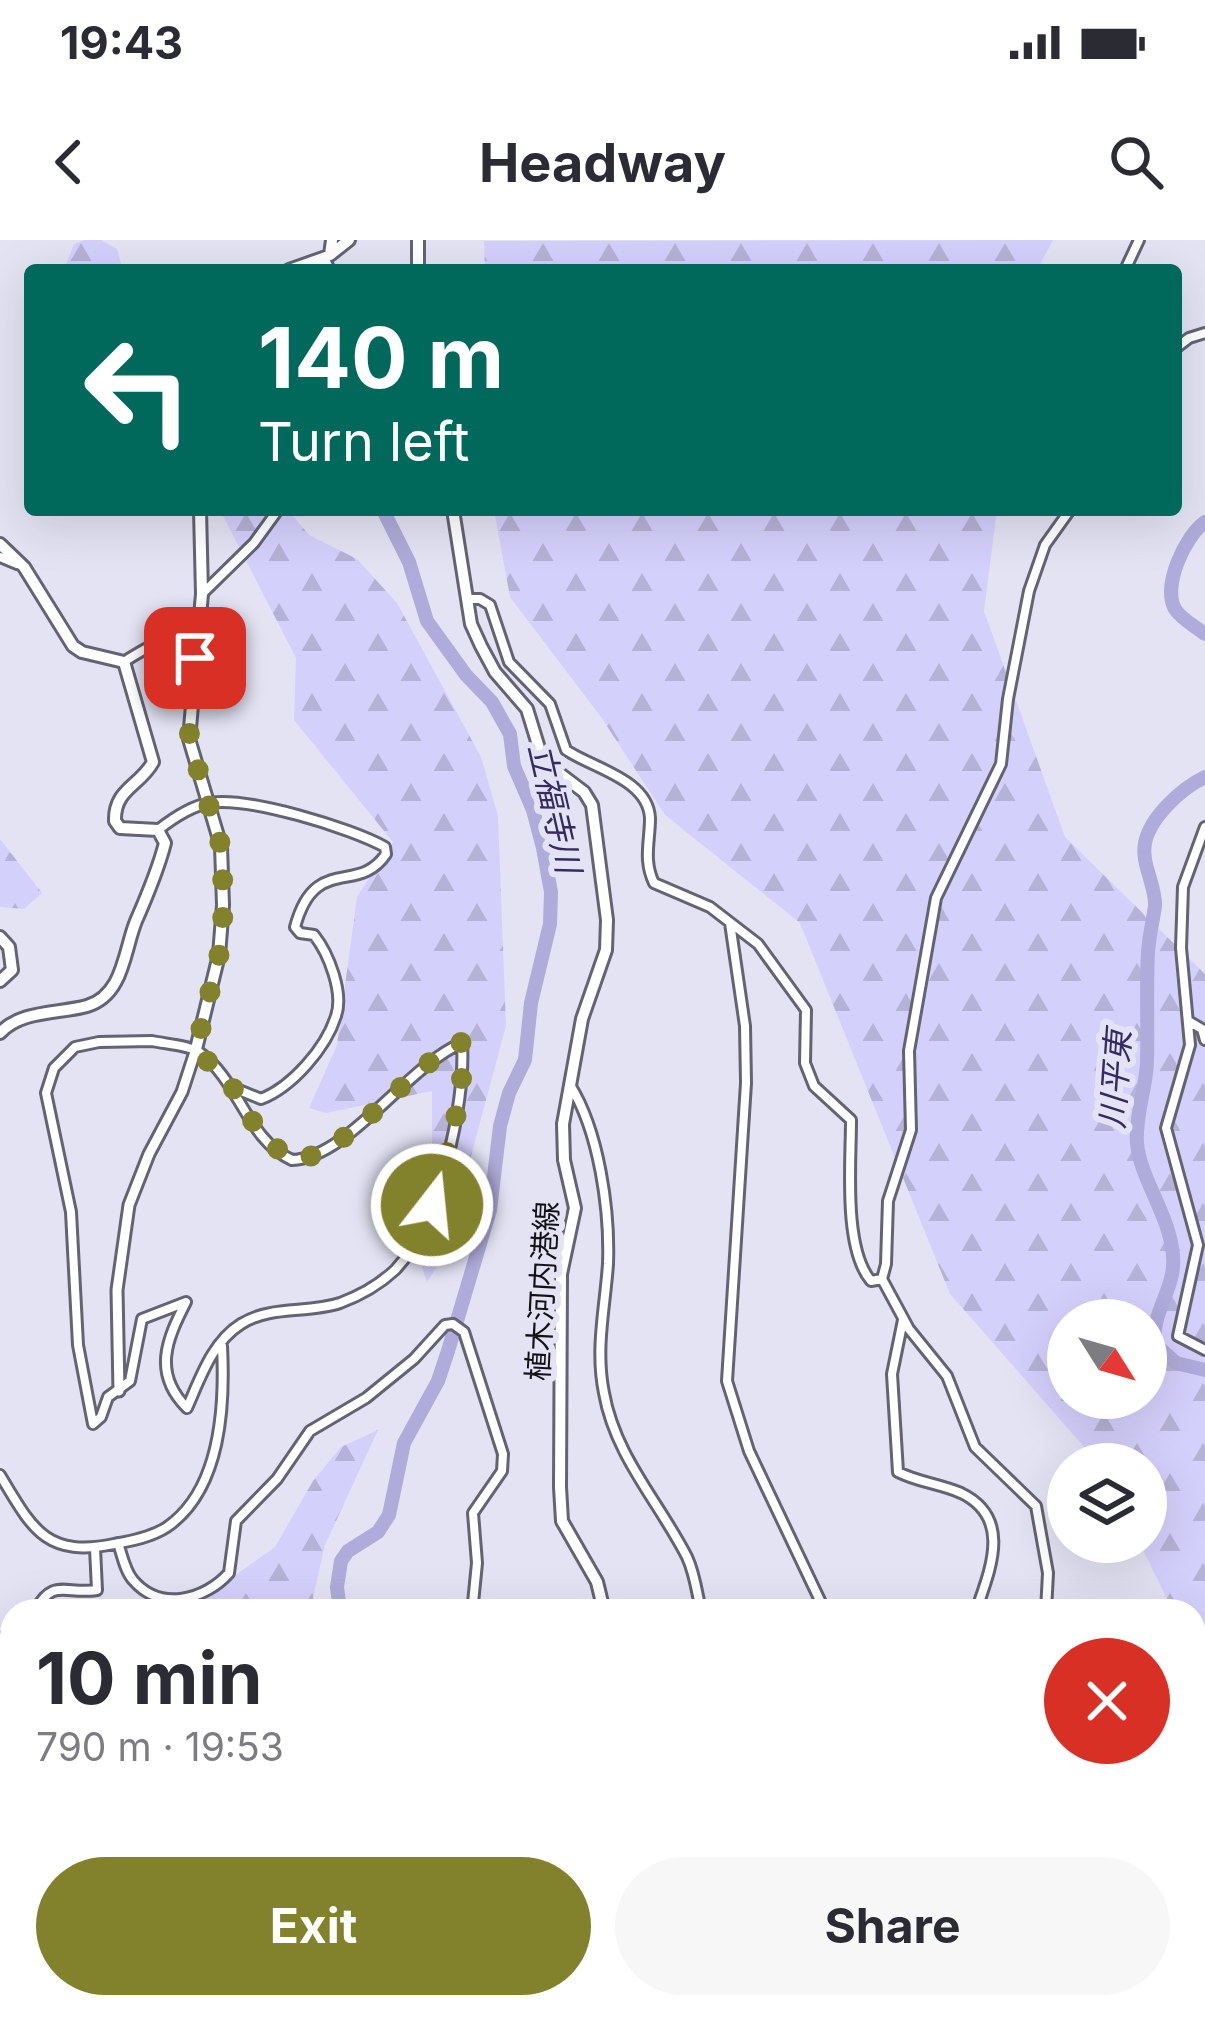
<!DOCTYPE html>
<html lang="en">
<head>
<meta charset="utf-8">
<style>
  body { margin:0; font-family:Inter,"Noto Sans JP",sans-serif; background:#f7f7f7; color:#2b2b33; height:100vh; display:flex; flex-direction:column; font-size:45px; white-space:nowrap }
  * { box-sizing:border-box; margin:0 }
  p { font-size:39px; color:#7c7c81 }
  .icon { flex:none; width:66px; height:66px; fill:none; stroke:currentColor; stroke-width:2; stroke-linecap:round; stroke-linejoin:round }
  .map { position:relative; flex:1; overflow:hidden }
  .sheet { position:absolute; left:0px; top:1359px; width:1206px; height:420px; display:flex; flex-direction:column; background:#fff; border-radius:36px 36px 0 0; box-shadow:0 12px 48px #0002 }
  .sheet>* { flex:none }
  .hud { position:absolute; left:24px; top:24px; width:1158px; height:252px; border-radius:12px; box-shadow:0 12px 48px #0002; background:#00695c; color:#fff; overflow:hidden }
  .needle { width:78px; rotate:127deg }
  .tools { position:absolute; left:1047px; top:1059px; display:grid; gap:24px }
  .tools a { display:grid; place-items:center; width:120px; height:120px; border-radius:50%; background:#fff; box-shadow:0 12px 48px #0002; font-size:60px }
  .pin { position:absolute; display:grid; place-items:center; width:102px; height:102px; color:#fff; margin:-51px; border-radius:24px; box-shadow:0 6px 18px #0006 }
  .me { position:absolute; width:132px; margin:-66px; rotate:16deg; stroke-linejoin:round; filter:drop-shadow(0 0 9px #0008) }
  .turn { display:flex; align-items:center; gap:42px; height:252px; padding:0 36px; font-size:54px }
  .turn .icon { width:156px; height:156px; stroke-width:2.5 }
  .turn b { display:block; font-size:84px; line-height:102px }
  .round { display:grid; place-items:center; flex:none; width:126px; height:126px; border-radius:63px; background:#f7f7f7 }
  .head { display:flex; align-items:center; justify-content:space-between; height:204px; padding:0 36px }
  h1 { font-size:72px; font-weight:700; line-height:90px }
  .button { display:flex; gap:24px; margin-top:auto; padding:24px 36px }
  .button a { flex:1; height:138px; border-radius:72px; background:#83822c; color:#fff; font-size:48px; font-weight:700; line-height:138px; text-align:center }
  .button a+a { background:#f7f7f7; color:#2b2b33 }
  .status { display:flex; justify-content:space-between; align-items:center; height:84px; padding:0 60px; background:#fff; direction:ltr }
  .status svg { height:33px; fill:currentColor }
  header { display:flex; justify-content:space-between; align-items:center; height:156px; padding:0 36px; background:#fff; font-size:54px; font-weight:700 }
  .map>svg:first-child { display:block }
  .forest { fill:url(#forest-firs); fill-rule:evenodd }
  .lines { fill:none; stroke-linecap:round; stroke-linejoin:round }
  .river { stroke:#afabda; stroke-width:14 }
  .minor-casing { stroke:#646372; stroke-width:14 }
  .tertiary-casing { stroke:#646372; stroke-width:15 }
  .secondary-casing { stroke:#646372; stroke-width:16 }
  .minor { stroke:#fff; stroke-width:8 }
  .tertiary { stroke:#fff; stroke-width:9 }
  .secondary { stroke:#fff; stroke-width:10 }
  .route { stroke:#83822c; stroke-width:21; stroke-dasharray:0 37.8 }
  .labels { text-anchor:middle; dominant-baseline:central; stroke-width:12; stroke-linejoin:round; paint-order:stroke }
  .street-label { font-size:30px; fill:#121217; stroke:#e4e3f4 }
  .water-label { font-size:33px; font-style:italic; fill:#362a64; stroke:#e4e3f4 }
</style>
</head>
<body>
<div class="status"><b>19:43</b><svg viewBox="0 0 49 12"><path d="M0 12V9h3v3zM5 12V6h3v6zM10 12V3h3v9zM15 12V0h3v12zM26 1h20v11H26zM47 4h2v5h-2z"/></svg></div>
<header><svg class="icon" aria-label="back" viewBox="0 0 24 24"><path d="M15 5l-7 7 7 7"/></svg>Headway<svg class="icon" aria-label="search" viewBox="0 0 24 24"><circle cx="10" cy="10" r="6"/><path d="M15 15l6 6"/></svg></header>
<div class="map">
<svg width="1205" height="1779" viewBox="0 0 1205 1779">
  <defs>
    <pattern id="forest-firs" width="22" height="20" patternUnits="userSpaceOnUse" patternTransform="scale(3)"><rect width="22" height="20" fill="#d4d0fc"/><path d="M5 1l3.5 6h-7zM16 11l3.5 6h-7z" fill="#b5b2d7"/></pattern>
  </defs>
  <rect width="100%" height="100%" fill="#e4e3f4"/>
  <!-- forest -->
  <path class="forest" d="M85,0H101L117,9L123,30H64L74,4Z
    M1053,0L1037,30H485L484,1Z
    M220,270H288L309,295L357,319L397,363L481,517L498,576L506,786L444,1016L427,1042L419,1019L432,965V851L326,873L309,868L337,805L357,657L393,602L294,480L296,418Z
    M494,270H997L984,371L1065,597L1205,734V1430L1194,1413V1371H1173L1139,1302H1146V1224H1099L950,1054L800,683L665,575L601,477L510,357ZM1068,1080H1146V1158H1068Z
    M0,599L42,653L24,669L0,667Z
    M378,1190L325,1305L310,1371H185L275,1307L313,1241L341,1207Z
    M12,1440V1685L0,1695V1447Z
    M1205,1549V1779H1107L1114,1767H1194V1593Z
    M94,1767H149L173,1773V1779H77Z"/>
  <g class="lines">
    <!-- river -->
    <path class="river" d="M1205,282C1185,296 1162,346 1175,369C1181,379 1196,387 1205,394
      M1205,537C1182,548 1150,577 1145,603C1141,625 1156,645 1155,666C1153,681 1149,696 1148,712C1146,748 1148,785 1147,822C1146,849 1135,876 1137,903C1140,939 1170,975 1173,1016C1176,1049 1151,1071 1155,1104L1176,1123L1205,1130
      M340,1371L337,1347L341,1321L348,1311L378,1292L389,1275L404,1203L438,1141L448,1111L490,970L500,886L509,853L525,820L531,763L550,684L551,652L543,608L533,570L514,526L510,494L492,462L466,435L427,381L409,322L383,270
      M7,1779L12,1766"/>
    <defs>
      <path id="minor" d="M1125,30L1139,0
        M1176,108L1189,98L1205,93
        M0,317L17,324
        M203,353L254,303L278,270
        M467,359H480L490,365L509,422L550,464L566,510C592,528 648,539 650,578C650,602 643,620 654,643L710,667L758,704L806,770L805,823L814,846L851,880C851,923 843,1008 871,1041L882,1039
        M124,422C135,414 190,384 200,382
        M1205,587L1183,647L1181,708L1190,805L1166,888L1198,1005L1178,1096L1205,1110
        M158,590C172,579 191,566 209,563C247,556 351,588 385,607L386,614C358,656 315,613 295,687L300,693L314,695C329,714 344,753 336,776C326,808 292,847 261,859L234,848
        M730,683L745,786L746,843L727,1141L749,1211L825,1371
        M1190,782L1202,789L1205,800
        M152,801C166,804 188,805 199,812C239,840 247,900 292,920C348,918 407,826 462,803C466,864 439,984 395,1030C380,1044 359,1056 340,1063C307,1074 271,1065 241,1084C212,1102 200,1139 187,1168C152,1133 167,1099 186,1062L142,1079L130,1141L108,1157L101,1177L93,1184L78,1105L71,972L46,853L54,828L75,807L99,802Z
        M570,845C599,891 610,970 608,1024C605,1068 595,1109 604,1153C615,1216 659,1262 687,1317C695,1334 697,1353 701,1371
        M903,1080L892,1134L898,1232C917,1242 941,1244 961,1253C1013,1278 990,1330 976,1371
        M0,1235C32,1288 45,1318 114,1304C132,1301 152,1297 167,1287C222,1249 225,1164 222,1106
        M118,1303C122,1315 125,1331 133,1340C160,1372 205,1360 229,1333L236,1281L277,1239L310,1191L366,1158L414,1119L445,1085L453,1084L464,1092L503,1214L502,1231L473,1273L477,1323L473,1363L478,1371
        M35,1371C53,1337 66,1355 97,1350L95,1308
        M1046,1371L1048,1333L1036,1266L975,1207L947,1136L909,1089L882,1039L886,1024L888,961L911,890L909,811L936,658L1001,524L1008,459L1029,351L1045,305L1070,270
        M0,1398H12
        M1194,1524L1205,1525
        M0,1752L12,1729
        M490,1767L494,1779
        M709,1767L745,1779
        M1034,1767L1036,1779
        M365,1779L369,1767
        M579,1779L585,1767
        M900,1779L909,1767
        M1185,1779L1205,1761"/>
      <path id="tertiary" d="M119,1151L117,1050L129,965L149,914L182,852L196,809"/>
      <path id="secondary" d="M330,15L349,0
        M289,30L323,18
        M329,30L323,18L330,15L332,0
        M418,30V0
        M453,270L471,384L481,406L495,432L527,469L539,508L559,533L584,552L592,565L607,680L606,710L582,779L563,884L564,920L575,968L561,1034L560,1247L562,1281L597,1342L604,1371
        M0,304L24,327L73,406L82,412L124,422L153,522C140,546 114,549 115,581L120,588L158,590L165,603C158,630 147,656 136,681C124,710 124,755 87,766C58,774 21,770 0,793
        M0,697L9,707L12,730L0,741
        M196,809L219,715L223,665L221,606L189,499L202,354L200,270
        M457,1779L469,1767"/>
    </defs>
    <!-- minor casing -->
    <use href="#minor" class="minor-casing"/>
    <!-- tertiary casing -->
    <use href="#tertiary" class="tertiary-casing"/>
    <!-- secondary casing -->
    <use href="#secondary" class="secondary-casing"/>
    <!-- minor -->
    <use href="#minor" class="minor"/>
    <!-- tertiary -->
    <use href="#tertiary" class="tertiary"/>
    <!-- secondary -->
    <use href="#secondary" class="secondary"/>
  </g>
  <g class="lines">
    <!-- route -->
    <path class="route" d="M195,418L189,499L221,606L224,665L219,715L196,809L233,848L262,897L292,920C347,918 407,826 462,802C466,856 447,914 432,965"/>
  </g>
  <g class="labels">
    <!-- street labels -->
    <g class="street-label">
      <text transform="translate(542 1051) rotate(-87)">植木河内港線</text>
    </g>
    <!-- water labels -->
    <g class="water-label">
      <text transform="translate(555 568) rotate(77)">立福寺川</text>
      <text transform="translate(1115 839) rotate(-86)">川平東</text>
    </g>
  </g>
</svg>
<div class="tools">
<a><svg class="needle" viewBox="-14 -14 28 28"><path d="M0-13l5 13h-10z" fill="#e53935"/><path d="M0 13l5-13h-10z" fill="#7c7c81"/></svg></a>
<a><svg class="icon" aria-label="layers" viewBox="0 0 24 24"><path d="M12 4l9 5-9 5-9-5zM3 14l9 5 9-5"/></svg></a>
</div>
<div class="pin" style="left:195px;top:418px;background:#d93025"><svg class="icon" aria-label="arrive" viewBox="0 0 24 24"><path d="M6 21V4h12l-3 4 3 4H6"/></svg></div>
<svg class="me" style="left:432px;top:965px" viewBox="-20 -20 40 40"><circle r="17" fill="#83822c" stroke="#fff" stroke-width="3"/><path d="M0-11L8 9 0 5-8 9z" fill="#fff"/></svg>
<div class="hud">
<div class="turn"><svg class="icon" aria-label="left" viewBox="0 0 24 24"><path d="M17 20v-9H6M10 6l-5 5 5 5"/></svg><div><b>140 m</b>Turn left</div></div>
</div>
<section class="sheet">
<div class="head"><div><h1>10 min</h1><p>790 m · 19:53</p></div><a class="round" style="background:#d93025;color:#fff"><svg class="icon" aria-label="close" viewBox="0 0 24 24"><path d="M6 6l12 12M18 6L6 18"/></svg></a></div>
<div class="button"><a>Exit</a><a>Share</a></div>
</section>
</div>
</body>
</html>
